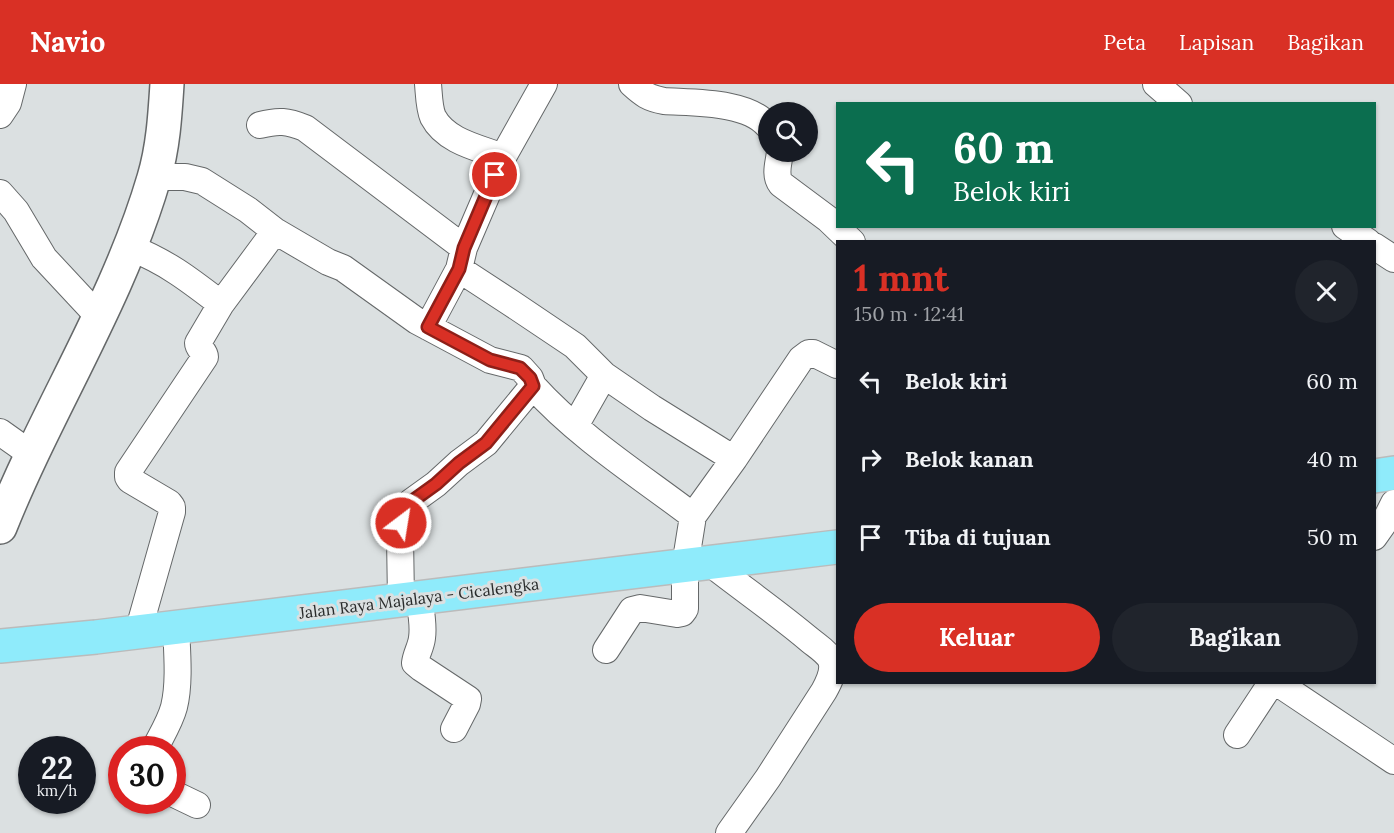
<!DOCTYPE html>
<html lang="id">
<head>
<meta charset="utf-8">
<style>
  body { margin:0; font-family:Lora,serif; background:#20242c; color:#f1f3f6; height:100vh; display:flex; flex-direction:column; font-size:22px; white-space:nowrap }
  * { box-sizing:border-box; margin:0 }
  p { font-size:20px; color:#9ea1a6 }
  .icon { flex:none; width:33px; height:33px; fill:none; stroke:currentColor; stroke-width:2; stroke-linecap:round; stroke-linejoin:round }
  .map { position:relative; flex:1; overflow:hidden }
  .drawer { position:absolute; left:836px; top:156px; width:540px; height:444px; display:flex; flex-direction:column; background:#171b24; border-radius:0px; box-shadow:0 2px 4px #0004 }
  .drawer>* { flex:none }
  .top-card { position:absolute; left:836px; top:18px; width:540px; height:126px; border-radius:0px; box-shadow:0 2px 4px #0004; background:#0b6e4f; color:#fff; overflow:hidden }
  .controls { position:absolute; left:758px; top:18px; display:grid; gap:12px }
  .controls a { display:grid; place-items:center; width:60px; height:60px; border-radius:50%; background:#171b24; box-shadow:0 2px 4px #0004; font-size:30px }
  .speed { position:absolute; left:18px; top:652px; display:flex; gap:12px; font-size:30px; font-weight:700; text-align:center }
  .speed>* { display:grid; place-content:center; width:78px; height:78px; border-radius:50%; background:#171b24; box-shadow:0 2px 4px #0004; line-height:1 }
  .speed small { font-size:15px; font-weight:400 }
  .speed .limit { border:9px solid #d22; background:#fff; color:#111 }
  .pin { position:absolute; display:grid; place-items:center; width:51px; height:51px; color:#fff; margin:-26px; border:3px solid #fff; border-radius:50%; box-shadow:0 2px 6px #0007 }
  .me { position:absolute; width:66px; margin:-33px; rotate:31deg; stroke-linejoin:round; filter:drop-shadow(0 0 4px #0008) }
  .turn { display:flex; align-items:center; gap:21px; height:126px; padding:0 18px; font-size:27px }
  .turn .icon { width:78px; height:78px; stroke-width:2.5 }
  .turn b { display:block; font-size:42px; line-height:51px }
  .round { display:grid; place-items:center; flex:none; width:63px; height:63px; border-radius:32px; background:#20242c }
  .summary { display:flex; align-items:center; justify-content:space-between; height:102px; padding:0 18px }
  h1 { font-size:36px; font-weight:800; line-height:45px; color:#d93025 }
  .primary-button { display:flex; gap:12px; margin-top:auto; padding:12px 18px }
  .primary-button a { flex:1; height:69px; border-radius:36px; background:#d93025; color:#fff; font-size:24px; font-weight:800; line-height:69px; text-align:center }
  .primary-button a+a { background:#20242c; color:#f1f3f6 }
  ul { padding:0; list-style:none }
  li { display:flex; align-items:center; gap:18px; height:78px; padding:0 18px }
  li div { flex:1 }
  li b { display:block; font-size:22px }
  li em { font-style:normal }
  header { display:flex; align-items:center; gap:36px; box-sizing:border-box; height:84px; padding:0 30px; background:#d93025; color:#fff }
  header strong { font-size:28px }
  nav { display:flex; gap:33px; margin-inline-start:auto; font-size:21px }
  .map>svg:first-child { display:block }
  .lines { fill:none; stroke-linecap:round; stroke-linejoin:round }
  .street-casing { stroke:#656869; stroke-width:28 }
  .secondary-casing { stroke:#656869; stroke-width:36 }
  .primary-casing { stroke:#bbb; stroke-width:36 }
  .street { stroke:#fff; stroke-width:26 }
  .secondary { stroke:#fff; stroke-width:33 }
  .primary { stroke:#8febfb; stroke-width:33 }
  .route-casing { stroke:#8d1f18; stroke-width:15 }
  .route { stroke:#d93025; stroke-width:10 }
  .labels { text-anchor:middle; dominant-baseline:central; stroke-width:6; stroke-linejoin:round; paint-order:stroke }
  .street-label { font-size:16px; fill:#292b2b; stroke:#dbe0e1 }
</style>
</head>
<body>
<header>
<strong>Navio</strong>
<nav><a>Peta</a><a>Lapisan</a><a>Bagikan</a></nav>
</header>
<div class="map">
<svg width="1394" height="749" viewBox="0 0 1394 749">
  <rect width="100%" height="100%" fill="#dbe0e1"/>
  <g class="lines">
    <defs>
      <path id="street" d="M428,0C429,10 429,24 433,33C446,58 480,64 503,73L464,164
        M632,0C643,10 648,14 664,17C693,19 748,17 768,42
        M1156,0L1179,20
        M0,31L8,19L13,0
        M260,41C279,36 287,37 305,44L464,164L459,185L428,243
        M780,68C779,78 774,91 781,100L828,135L852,158
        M503,73L544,0
        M154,93H185L202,97L248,126L275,147L328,178L343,184L417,237L490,276L521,284L530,294L533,302
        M0,109L16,127L44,174L99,233
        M1345,142L1368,158
        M1374,162L1394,175
        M131,164C167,178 191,197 221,220L275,147
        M459,185L511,219L575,262L604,291L652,324L734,375L693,432
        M575,342L604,291
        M0,348L31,370
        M734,375L801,275L809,269H813L837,281
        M1374,453L1384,439L1394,419
        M710,479C743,505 778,529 811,557C817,562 827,568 831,576C835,587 829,598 824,607L768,694L729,749
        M419,514C421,527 424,541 422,554C421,563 416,570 415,579L421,584L468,615L467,620L454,645
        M401,516L400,453L403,431L407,423L411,418L436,400L459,379L486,359L533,302C579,353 639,391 693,432L685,482V525L682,529L677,530L640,524L632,526L606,566
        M138,548L172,428V423L169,419L130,396L128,393V388L205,273C205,267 198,265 198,259L221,220
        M1276,598L1394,677
        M1237,651L1272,598
        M154,666C161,652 170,638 174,623C180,599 177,567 176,543
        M172,709L197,721"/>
      <path id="secondary" d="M0,443C47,325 118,217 154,94C163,64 165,32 167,0"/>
      <path id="primary" d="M1374,392L1394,389
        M0,562L96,553L837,463"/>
    </defs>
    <!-- street casing -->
    <use href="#street" class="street-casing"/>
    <!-- secondary casing -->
    <use href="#secondary" class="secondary-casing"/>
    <!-- primary casing -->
    <use href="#primary" class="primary-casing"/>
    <!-- street -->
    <use href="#street" class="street"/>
    <!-- secondary -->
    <use href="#secondary" class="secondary"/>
    <!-- primary -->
    <use href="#primary" class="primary"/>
  </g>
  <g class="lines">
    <defs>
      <path id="route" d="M401,439L403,432L411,418L436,400L459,379L486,359L533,302L530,294L520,284L490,276L428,243L459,185L464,164L495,91"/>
    </defs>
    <!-- route casing -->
    <use href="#route" class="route-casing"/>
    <!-- route -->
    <use href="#route" class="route"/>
  </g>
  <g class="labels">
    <!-- street labels -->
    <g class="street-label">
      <text transform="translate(419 514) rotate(-7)">Jalan Raya Majalaya - Cicalengka</text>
    </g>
  </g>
</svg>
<div class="controls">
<a><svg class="icon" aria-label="search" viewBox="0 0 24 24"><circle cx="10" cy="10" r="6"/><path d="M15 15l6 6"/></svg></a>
</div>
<div class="speed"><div>22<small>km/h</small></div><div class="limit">30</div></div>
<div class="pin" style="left:495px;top:91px;background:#d93025"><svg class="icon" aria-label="arrive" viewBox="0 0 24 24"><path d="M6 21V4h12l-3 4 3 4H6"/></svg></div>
<svg class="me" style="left:401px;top:439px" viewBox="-20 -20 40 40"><circle r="17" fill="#d93025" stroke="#fff" stroke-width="3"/><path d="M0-11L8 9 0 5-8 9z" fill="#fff"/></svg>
<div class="top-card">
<div class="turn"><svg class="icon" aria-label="left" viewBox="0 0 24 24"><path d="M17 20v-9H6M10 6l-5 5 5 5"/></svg><div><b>60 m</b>Belok kiri</div></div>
</div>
<section class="drawer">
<div class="summary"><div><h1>1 mnt</h1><p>150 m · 12:41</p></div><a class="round"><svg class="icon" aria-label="close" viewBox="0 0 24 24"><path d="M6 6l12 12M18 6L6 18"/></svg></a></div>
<ul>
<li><svg class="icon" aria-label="left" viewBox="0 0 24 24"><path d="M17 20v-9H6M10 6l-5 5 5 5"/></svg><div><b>Belok kiri</b></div><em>60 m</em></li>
<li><svg class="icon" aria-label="right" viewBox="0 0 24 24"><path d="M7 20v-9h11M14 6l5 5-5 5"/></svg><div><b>Belok kanan</b></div><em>40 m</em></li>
<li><svg class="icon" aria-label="arrive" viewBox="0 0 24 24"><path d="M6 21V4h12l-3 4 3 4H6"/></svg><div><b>Tiba di tujuan</b></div><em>50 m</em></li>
</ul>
<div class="primary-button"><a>Keluar</a><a>Bagikan</a></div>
</section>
</div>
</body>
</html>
